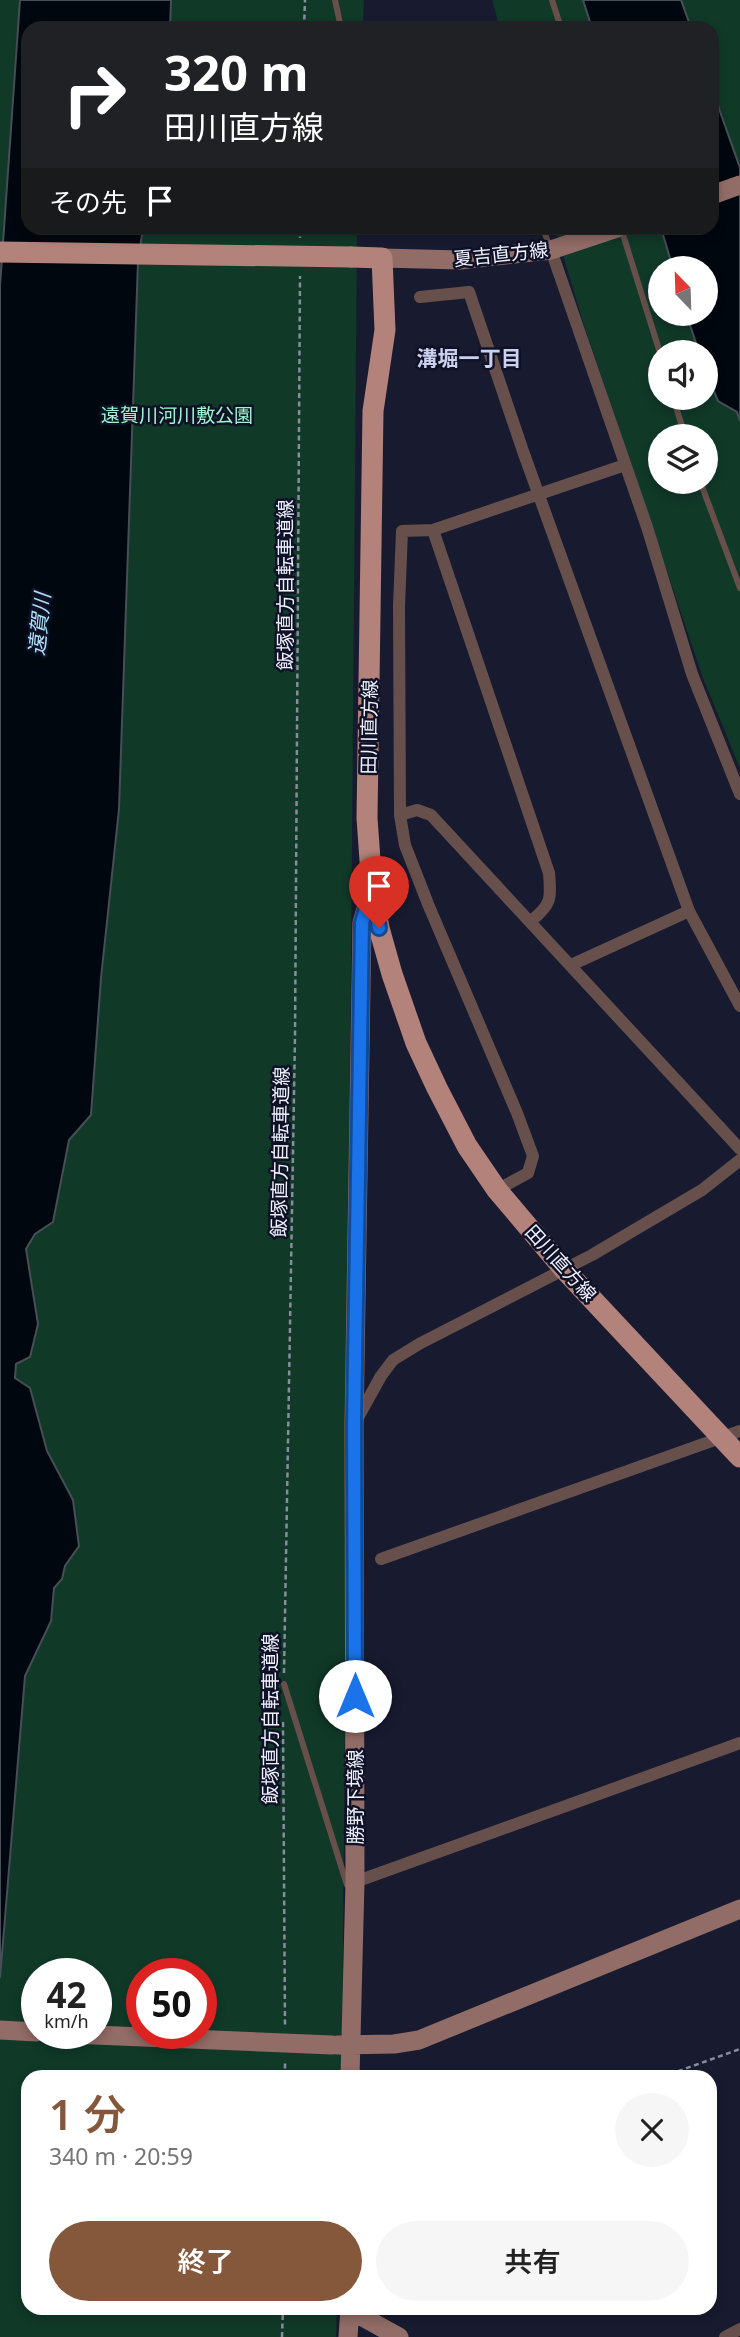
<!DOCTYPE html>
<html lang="ja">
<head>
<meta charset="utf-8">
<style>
  body { margin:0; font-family:"Noto Sans","Noto Sans JP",sans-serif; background:#f6f6f6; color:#222; height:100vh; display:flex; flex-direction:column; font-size:26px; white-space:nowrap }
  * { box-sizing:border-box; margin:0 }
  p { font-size:23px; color:#767676 }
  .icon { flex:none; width:38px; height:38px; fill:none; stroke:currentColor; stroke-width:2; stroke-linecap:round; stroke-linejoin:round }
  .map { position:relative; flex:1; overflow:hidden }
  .panel { position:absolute; left:21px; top:2070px; width:696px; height:245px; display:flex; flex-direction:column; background:#fff; border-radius:21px; box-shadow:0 4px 10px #0003 }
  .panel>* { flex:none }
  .guide { position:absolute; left:21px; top:21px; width:698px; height:214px; border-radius:21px; box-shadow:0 4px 10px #0003; background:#202124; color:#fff; overflow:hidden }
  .needle { width:46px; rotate:337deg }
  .controls { position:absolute; left:648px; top:256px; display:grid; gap:14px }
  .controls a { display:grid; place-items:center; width:70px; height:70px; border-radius:50%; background:#fff; box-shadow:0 4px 10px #0003; font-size:35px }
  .speed { position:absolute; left:21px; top:1958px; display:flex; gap:14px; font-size:35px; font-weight:700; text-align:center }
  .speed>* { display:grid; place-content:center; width:91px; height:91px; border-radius:50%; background:#fff; box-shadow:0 4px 10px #0003; line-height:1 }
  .speed small { font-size:18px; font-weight:400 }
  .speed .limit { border:10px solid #d22; background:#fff; color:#111 }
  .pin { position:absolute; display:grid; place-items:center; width:60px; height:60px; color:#fff; margin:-72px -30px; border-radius:50% 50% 50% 0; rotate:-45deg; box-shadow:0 0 7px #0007 }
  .pin .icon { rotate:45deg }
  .me { position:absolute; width:77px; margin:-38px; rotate:0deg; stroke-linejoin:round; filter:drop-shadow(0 0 5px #0008) }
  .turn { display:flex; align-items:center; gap:24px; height:147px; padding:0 28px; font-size:32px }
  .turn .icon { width:91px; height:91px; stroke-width:2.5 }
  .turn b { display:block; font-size:49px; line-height:60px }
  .then { display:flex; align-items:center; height:66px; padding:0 28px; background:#0003; gap:14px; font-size:26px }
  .round { display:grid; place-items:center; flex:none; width:74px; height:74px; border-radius:37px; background:#f6f6f6 }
  .overview { display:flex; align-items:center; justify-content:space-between; height:119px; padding:0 28px }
  h1 { font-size:42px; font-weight:600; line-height:52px; color:#85583b }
  .primary-button { display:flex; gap:14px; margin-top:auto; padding:14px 28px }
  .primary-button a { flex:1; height:80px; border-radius:42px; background:#85583b; color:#fff; font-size:28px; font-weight:600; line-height:80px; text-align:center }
  .primary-button a+a { background:#f6f6f6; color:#222 }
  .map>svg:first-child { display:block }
  .green { fill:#103928; fill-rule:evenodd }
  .water { fill:#00070e; stroke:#484e56; stroke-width:2 }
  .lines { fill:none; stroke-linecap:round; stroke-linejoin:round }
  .path { stroke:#898c9d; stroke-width:2.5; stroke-dasharray:5 3.5; stroke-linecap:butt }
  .lane { stroke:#67504c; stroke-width:6 }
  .street { stroke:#67504c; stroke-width:12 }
  .secondary { stroke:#926c66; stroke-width:19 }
  .primary { stroke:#b3827a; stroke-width:21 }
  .secondary-bridge { stroke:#926c66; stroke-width:19 }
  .primary-bridge { stroke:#b3827a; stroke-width:21 }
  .route-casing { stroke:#114b97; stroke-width:18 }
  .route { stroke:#1a73e8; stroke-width:12 }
  .labels { text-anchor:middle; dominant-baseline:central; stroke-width:5; stroke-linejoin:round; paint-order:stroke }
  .street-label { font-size:19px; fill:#eff2fe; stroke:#0f1226 }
  .park-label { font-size:19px; fill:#9ff6cc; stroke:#0f1226 }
  .neighbourhood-label { font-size:21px; font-weight:bold; fill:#cad0ee; stroke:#0f1226 }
  .water-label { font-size:21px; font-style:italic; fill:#afe2fa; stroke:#0f1226 }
</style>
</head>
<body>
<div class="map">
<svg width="740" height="2337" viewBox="0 0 740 2337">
  <rect width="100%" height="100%" fill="#181b30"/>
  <!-- green -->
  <path class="green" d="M0,0H364L363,28H28V228H357L342,2077H28V2308H337L336,2337H0ZM37,1974H96V2034H37ZM142,1974H201V2034H142Z
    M492,0H740V768L703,678L583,322L555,228H712V28H500ZM660,268H705V313H660ZM660,352H705V397H660ZM660,436H705V481H660Z"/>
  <!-- water -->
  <path class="water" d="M20,0H171L170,28H28V228H143L138,261L119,809L101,978L91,1115L69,1140L53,1222L35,1234L26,1249L38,1324L30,1357L16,1364L15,1378L30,1388L47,1451L73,1500L79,1546L65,1566L62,1579L54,1588L51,1621L25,1676L0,1978V286Z
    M583,0H681L691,28H592Z
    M712,89L740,168V421L737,412L718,401L705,369V352H699L686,313H705V268H673L661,228H712Z"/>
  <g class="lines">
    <!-- path -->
    <path class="path" d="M304,28L305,0
      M300,228V238
      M284,1673L295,1037L300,276
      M283,1722L285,2026
      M285,2077V2061
      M662,2077L740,2049
      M282,2337L283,2308"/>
    <!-- lane -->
    <path class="lane" d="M335,0L341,28
      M552,0L561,28
      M543,228L550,248
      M621,228L660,353
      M673,397L685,436
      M700,481L740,588
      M284,1684L347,1885"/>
    <!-- street -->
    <path class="street" d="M551,250L647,527L692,674L740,794
      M420,297L469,292L524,454L689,911L740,1006
      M433,530L402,531L399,606L400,815L405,845L428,904L517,1113L533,1156L528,1173L497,1190
      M400,815L417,810L431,815L740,1149
      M531,921C552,904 551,899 549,873L433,530L625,465
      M571,965L689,911
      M356,1421L381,1376L393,1360L419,1344L592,1255L702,1190L740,1160
      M381,1559L740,1431
      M355,1882L740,1743
      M725,2337L740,2329"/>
    <!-- secondary -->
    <path class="secondary" d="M712,195L740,185
      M382,258L460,260L551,250L617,228
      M0,2030L37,2032
      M337,2045L394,2044L419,2040L740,1909
      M350,2077L355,1882L354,1425L362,923L372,888
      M350,2310L399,2337
      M348,2337L350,2308"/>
    <!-- primary -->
    <path class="primary" d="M351,257L382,258L385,330L373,411L367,818L372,888L379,928L392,974L416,1043L437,1088L467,1146L497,1190L563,1268L740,1457"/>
    <!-- secondary-bridge -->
    <path class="secondary-bridge" d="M71,2034L332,2045"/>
    <!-- primary-bridge -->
    <path class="primary-bridge" d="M0,252L351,257"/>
  </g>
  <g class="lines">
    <defs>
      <path id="route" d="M355,1696L354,1425L362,923L372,888L379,928"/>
    </defs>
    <!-- route casing -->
    <use href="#route" class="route-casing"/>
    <!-- route -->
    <use href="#route" class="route"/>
  </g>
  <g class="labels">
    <!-- street labels -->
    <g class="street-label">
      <text transform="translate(501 254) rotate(-6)">夏吉直方線</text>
      <text transform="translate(285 585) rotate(-90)">飯塚直方自転車道線</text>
      <text transform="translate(369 727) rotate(-89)">田川直方線</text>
      <text transform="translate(280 1152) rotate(-89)">飯塚直方自転車道線</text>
      <text transform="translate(561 1263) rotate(48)">田川直方線</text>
      <text transform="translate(270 1719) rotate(-90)">飯塚直方自転車道線</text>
      <text transform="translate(355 1797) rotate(-90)">勝野下境線</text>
    </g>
    <!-- park labels -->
    <g class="park-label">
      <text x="177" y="415">遠賀川河川敷公園</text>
    </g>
    <!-- neighbourhood labels -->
    <g class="neighbourhood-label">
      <text x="469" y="358">溝堀一丁目</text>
    </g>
    <!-- water labels -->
    <g class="water-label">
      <text transform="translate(39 624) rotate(-84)">遠賀川</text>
    </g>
  </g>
</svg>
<div class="controls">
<a><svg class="needle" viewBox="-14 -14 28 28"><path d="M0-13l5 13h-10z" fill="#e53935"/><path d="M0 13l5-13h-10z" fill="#767676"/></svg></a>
<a><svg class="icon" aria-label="sound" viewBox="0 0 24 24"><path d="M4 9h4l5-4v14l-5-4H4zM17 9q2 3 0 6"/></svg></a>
<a><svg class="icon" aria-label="layers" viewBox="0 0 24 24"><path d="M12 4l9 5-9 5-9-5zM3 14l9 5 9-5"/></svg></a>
</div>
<div class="speed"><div>42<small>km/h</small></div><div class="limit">50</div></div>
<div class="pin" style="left:379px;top:928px;background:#d93025"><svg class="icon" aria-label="arrive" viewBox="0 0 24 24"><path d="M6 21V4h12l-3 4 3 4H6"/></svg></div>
<svg class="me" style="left:355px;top:1696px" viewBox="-20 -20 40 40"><circle r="19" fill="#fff"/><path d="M0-13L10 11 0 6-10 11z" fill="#1a73e8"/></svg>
<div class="guide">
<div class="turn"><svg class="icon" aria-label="right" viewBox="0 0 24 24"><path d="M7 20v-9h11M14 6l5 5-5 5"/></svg><div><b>320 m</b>田川直方線</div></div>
<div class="then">その先<svg class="icon" aria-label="arrive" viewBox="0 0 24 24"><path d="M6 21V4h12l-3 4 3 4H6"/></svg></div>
</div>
<section class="panel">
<div class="overview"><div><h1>1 分</h1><p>340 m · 20:59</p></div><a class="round"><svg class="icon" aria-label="close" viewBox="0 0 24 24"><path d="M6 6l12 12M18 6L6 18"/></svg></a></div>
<div class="primary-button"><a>終了</a><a>共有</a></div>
</section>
</div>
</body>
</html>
